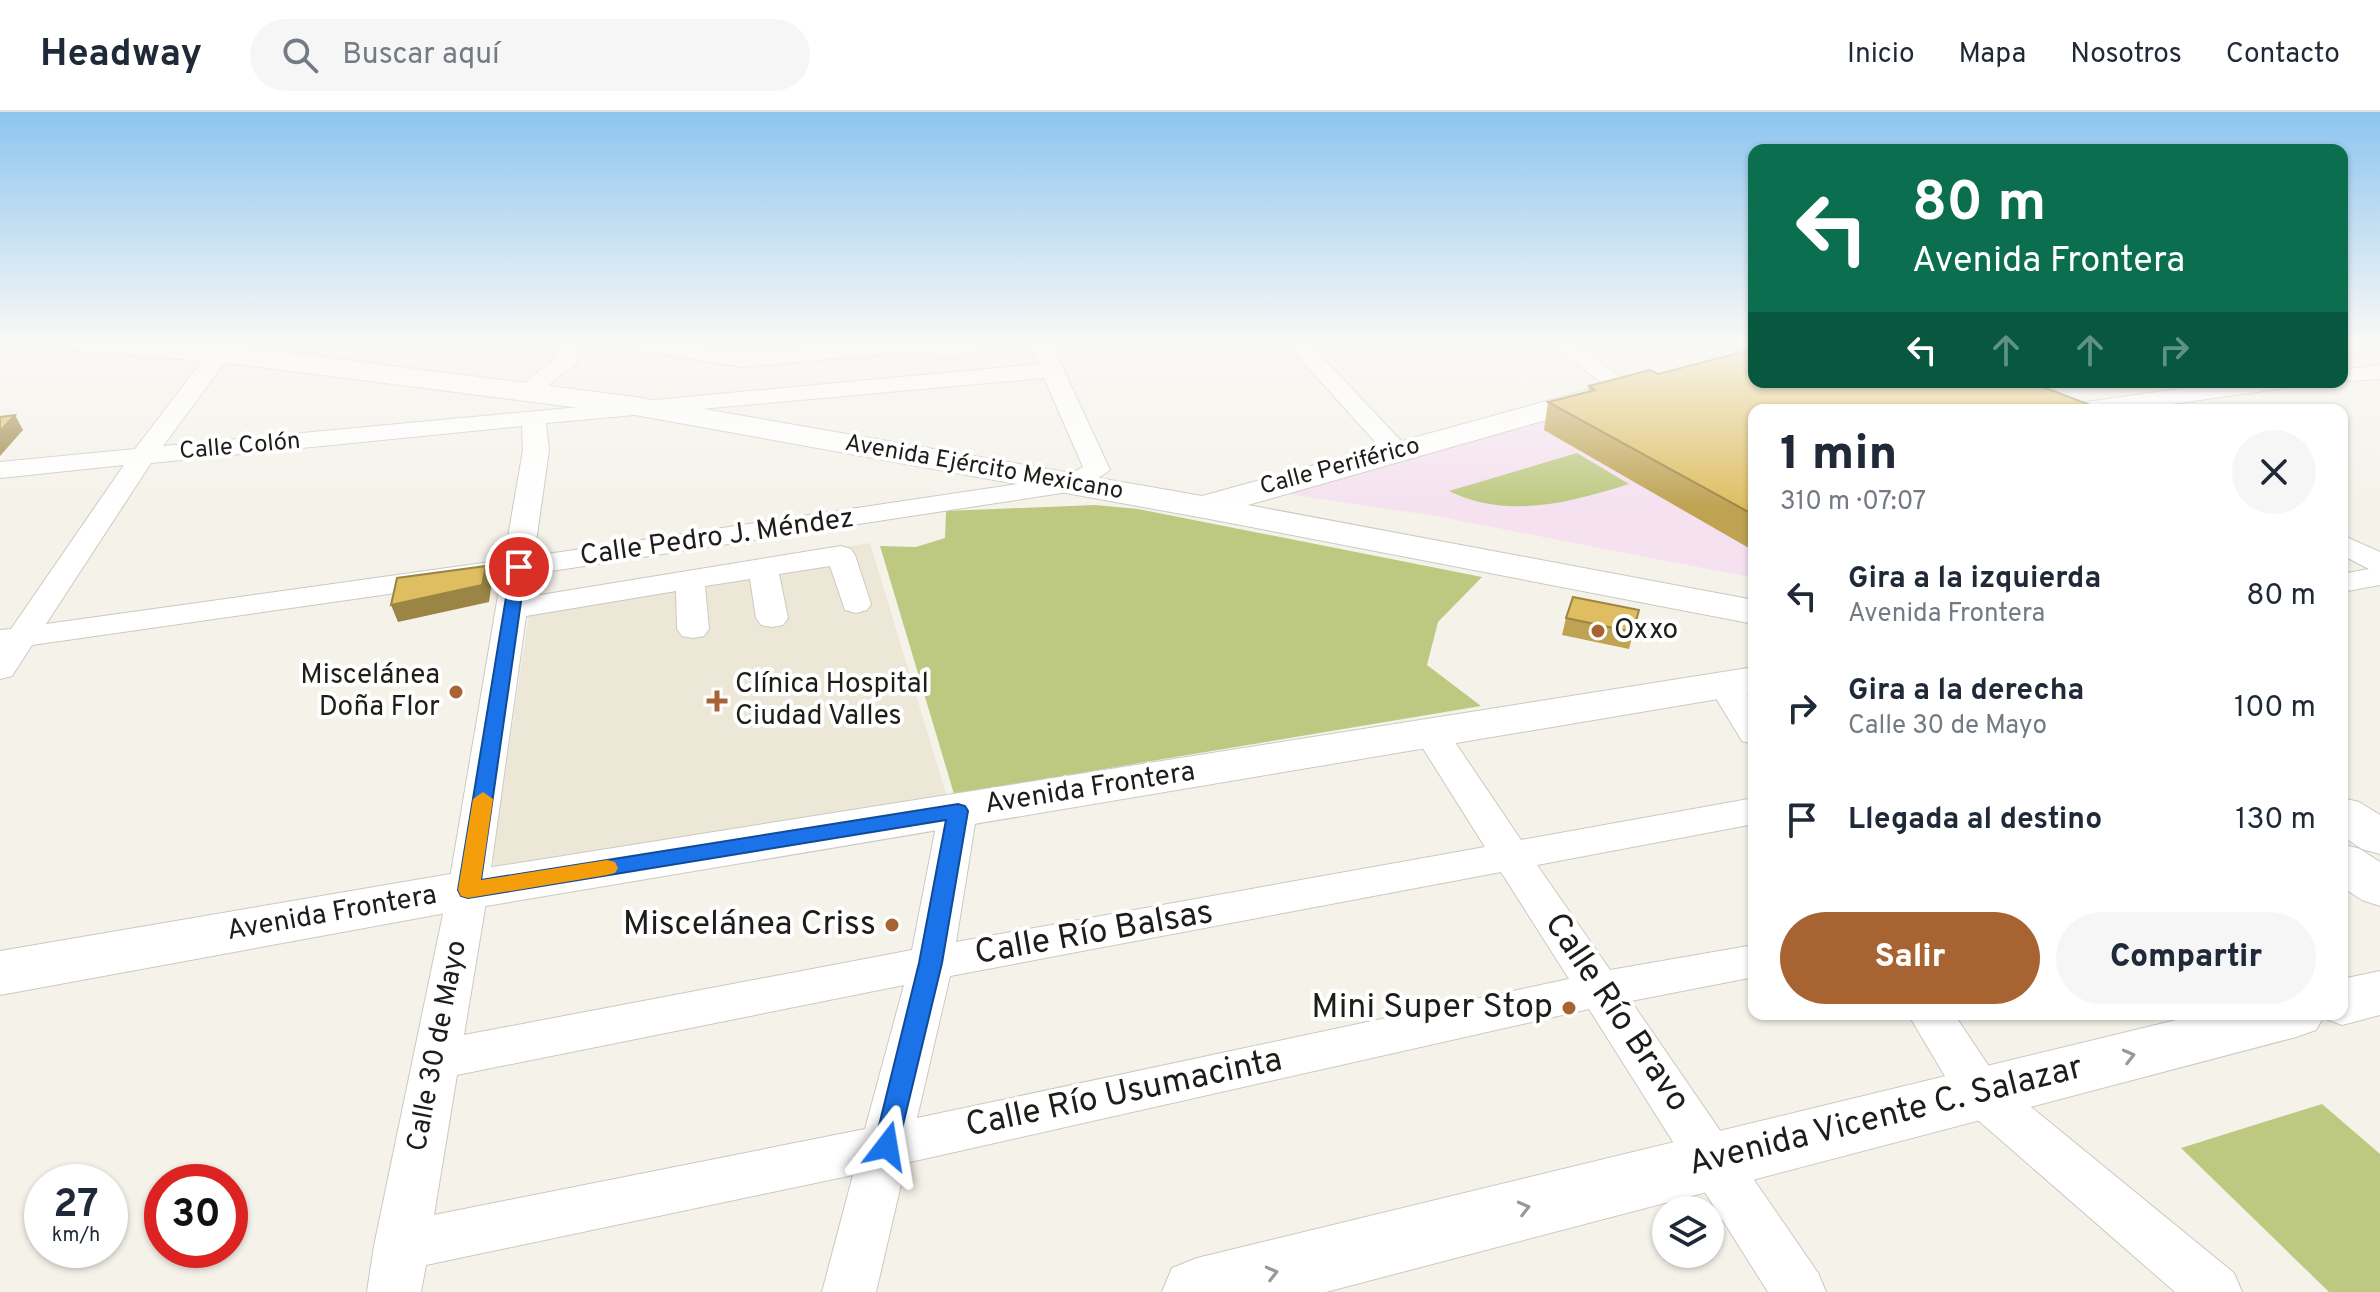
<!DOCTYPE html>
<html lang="es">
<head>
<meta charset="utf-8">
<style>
  body { margin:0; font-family:Overpass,sans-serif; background:#f6f6f7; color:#1f2937; height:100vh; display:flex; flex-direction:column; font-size:30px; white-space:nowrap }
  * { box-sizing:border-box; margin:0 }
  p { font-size:26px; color:#747a83 }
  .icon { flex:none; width:44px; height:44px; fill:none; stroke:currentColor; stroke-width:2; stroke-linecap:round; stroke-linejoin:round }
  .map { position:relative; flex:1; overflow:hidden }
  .panel { position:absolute; left:1748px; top:292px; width:600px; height:616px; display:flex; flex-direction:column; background:#fff; border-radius:16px; box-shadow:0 2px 6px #0004 }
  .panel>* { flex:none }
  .guide { position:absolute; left:1748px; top:32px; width:600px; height:244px; border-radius:16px; box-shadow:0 2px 6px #0004; background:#0b6e4f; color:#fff; overflow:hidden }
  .controls { position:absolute; left:1652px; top:1084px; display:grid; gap:16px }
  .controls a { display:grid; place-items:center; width:72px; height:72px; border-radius:50%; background:#fff; box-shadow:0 2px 6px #0004; font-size:40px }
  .speed { position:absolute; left:24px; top:1052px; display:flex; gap:16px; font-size:40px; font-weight:700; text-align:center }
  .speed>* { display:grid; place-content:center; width:104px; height:104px; border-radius:50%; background:#fff; box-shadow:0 2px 6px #0004; line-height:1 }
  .speed small { font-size:20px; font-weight:400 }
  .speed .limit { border:12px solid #d22; background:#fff; color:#111 }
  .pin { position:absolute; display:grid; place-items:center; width:68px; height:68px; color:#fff; margin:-34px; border:4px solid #fff; border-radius:50%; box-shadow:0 2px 8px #0007 }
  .me { position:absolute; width:88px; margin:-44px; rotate:14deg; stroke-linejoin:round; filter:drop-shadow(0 0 6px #0008) }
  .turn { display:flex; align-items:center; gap:28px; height:168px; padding:0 32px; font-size:36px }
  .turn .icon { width:104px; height:104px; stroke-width:2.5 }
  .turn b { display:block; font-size:56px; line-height:68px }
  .lanes { display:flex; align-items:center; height:76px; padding:0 32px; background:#0003; justify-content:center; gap:40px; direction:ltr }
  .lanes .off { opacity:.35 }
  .round { display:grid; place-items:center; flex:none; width:84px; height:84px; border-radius:42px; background:#f6f6f7 }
  .overview { display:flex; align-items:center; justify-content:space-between; height:136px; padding:0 32px }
  h1 { font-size:48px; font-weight:800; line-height:60px }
  .cta { display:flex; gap:16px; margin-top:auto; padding:16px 32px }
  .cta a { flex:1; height:92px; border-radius:48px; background:#a76432; color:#fff; font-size:32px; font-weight:800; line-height:92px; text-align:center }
  .cta a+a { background:#f6f6f7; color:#1f2937 }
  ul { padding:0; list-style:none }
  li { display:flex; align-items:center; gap:24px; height:112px; padding:0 32px }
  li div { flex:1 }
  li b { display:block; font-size:30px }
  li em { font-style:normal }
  header { display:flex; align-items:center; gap:48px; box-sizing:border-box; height:112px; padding:0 40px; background:#fff; border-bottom:2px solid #e0e1e3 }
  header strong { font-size:38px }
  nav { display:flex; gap:44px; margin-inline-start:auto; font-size:28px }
  .search { width:560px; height:72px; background:#f6f6f7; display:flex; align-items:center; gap:20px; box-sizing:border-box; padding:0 28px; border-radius:44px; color:#747a83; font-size:30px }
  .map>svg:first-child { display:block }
  .built { fill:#ede7d8 }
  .industrial { fill:#f5e1f0 }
  .green { fill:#bdc981 }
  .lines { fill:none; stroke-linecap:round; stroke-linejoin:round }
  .street-casing { stroke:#cbc9c1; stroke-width:2 }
  .secondary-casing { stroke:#cbc9c1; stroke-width:2 }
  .street { fill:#fff; fill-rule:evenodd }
  .secondary { fill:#fff; fill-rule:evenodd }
  .wall { fill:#bfa353 }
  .shaded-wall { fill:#9b8544 }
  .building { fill:#debe61; stroke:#9b8544; stroke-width:2 }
  .oneway { stroke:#9a9998 }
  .route { fill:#1a73e8; stroke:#114b97; stroke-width:2 }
  .slow { fill:#f59e0b }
  .poi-dot { fill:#a76432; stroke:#fff; stroke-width:3 }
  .labels { text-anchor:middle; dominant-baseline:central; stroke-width:8; stroke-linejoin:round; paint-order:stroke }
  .far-street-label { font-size:24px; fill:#1e1d1a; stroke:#fff }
  .street-label { font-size:28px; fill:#1e1d1a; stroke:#fff }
  .poi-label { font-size:28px; fill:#1e1d1a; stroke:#fff; text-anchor:start }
  .near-poi-label { font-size:34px; fill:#1e1d1a; stroke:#fff; text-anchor:end }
  .near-street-label { font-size:34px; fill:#1e1d1a; stroke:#fff }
</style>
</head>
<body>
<header>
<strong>Headway</strong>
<div class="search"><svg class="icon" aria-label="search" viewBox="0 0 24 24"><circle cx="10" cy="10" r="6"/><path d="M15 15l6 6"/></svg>Buscar aquí</div>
<nav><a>Inicio</a><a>Mapa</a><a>Nosotros</a><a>Contacto</a></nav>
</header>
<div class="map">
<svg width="2380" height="1180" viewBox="0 0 2380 1180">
  <rect width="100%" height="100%" fill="#f5f2ea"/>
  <!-- built -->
  <path class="built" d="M870,431L947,685L510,757L494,754L493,743L531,489Z"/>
  <!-- industrial -->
  <path class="industrial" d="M1754,252V466L1436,404L1267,379Z"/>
  <!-- green -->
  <path class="green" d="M1577,341L1629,372C1572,390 1507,408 1449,379Z
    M1095,393L1138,397L1482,465L1438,510L1427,553L1481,594L954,682L880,434L916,435L945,426L946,399Z
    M2322,992L2380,1042V1180H2329L2181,1036Z"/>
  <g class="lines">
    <defs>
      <path id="street" d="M223,230H250L228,246L163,334L1039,252L1029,230H1089L1086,235L1055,239L1110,358L1081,378L532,462L528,485L841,434L851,437L855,443L871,492L867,498L856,501L845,498L830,454L779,462L788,506L783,513L772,515L761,513L756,506L750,467L705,474L709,517L704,524L693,526L682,524L677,517L676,479L526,504L488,778L464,923L912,838L939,699L945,690L958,686L971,690L977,699L956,830L1485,735L1414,622L1420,614L1432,611L1444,614L1521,728L1754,686V712L1537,753L1610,858L1754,833V865L1631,889L1818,1161L1826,1180H1768L1589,897L906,1051L876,1180H822L853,1063L426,1153L421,1180H367L374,1134L448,778L501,466L32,533L12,564L0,567V518L11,517L124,353L0,366V350L135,337L212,236ZM1044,266L1083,355L1065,365L534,444L549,338L546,311ZM522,314L523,338L504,448L46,512L151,351ZM1501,760L1569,867L917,1006L950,864ZM904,873L865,1017L434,1103L457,963Z
        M557,230H579L576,252L557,265L539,284H523L519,279C529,266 540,256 554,249Z
        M613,230H667L742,241L871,230H934L945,233L981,230L969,242L951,246L918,239L742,255L624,236Z
        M1285,230H1308L1406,334L1410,339L1406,344H1388Z
        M1548,230H1573L1636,277L1632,282H1616Z
        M2380,253V267L2335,270H2342V258Z
        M2229,270H2289L2286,275L2278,277L2129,298H2067L2071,293L2079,291Z
        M2342,423L2380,440V473L2342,480V462L2369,457L2342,443Z
        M1725,563L1737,566L1754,593V632L1742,629L1708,573L1713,566Z
        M1908,902H1954L1998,968L2234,1161L2242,1180H2175L1964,996Z"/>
      <path id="secondary" d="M52,230L220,232L635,285L1202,384L1605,273L1616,276L1620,282L1616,288L1248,393L1754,488V512L1204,406L635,303L220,250L66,238L56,236Z
        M1754,555V581L468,797L0,883V839L468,759Z
        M2342,686L2359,690L2380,703V742L2362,737L2342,724Z
        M2342,732L2360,737L2380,750V794L2362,788L2342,775Z
        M2380,859V903L2342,913L2323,906L2316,918L2296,925L1326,1180H1162L1172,1156L1197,1146L2201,902H2342V867Z"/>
    </defs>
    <!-- street casing -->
    <use href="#street" class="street-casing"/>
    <!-- secondary casing -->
    <use href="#secondary" class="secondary-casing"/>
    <!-- street -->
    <use href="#street" class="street"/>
    <!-- secondary -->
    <use href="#secondary" class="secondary"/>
  </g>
  <!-- wall -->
  <path class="wall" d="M1658,262L1754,298V439L1544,318L1548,290L1588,280L1589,274Z
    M1639,498L1629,537L1562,523L1566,506Z"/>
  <!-- shaded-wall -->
  <path class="shaded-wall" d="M15,303L23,318L0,344V319Z
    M486,454L492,470L489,490L398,510L391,493Z"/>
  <!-- building -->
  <path class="building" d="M1754,237V270H2030L2103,298H1754V403L1548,290L1595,278L1589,274L1650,258L1658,262Z
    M15,303L0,319V305Z
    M486,454L482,473L391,493L397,466Z
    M1573,485L1639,498L1633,520L1566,506Z"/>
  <!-- one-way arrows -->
  <defs><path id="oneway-chevron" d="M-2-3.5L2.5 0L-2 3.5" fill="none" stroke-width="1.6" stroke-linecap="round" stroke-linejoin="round" transform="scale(2)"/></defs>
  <g class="oneway">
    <use href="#oneway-chevron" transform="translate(2129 944) rotate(-14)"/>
    <use href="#oneway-chevron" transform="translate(1524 1096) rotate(-14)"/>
    <use href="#oneway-chevron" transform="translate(1272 1161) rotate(-14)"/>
  </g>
  <!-- sky -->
  <linearGradient id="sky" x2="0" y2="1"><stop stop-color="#8dc5ef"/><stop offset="0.58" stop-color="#faf9f6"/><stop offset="1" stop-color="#faf9f6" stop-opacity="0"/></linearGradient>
  <rect width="2380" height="395" fill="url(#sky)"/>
  <!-- route -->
  <path class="route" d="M519,450L526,455L481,768L958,692L965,694L968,699L942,851L896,1042L887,1046L878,1042L874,1034L919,851L946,708L468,786L461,784L458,778L511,455Z"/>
  <!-- slow -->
  <path class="slow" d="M483,680L493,687L481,768L607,748L615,750L618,756L615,761L607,763L468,786L461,784L458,778L473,687Z"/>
  <!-- markers -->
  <g class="poi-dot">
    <circle cx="1598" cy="519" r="8"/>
    <circle cx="456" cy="580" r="8"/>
    <path d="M713 577h8v8h8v8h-8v8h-8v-8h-8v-8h8z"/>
    <circle cx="892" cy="813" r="8"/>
    <circle cx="1569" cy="896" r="8"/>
  </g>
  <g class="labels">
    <!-- far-street labels -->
    <g class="far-street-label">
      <text transform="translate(240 335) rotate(-5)">Calle Colón</text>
      <text transform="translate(1340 355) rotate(-15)">Calle Periférico</text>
      <text transform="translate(984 356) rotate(10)">Avenida Ejército Mexicano</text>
    </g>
    <!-- street labels -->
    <g class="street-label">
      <text transform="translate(717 426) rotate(-8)">Calle Pedro J. Méndez</text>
      <text transform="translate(1090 677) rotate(-9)">Avenida Frontera</text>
      <text transform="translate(332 802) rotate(-10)">Avenida Frontera</text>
      <text transform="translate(438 934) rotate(-79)">Calle 30 de Mayo</text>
    </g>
    <!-- poi labels -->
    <g class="poi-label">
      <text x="1614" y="519">Oxxo</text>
      <text x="440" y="564" text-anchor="end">Miscelánea<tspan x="440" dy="32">Doña Flor</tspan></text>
      <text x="735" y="573">Clínica Hospital<tspan x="735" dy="32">Ciudad Valles</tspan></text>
    </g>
    <!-- near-poi labels -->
    <g class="near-poi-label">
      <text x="876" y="813">Miscelánea Criss</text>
      <text x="1553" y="896">Mini Super Stop</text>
    </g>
    <!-- near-street labels -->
    <g class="near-street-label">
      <text transform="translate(1094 822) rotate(-10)">Calle Río Balsas</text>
      <text transform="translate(1616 901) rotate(56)">Calle Río Bravo</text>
      <text transform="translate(1124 982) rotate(-12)">Calle Río Usumacinta</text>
      <text transform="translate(1886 1005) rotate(-14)">Avenida Vicente C. Salazar</text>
    </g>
  </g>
</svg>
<div class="controls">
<a><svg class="icon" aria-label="layers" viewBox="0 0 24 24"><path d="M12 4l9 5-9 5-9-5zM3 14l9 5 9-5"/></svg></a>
</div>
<div class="speed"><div>27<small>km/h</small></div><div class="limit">30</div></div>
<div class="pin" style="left:519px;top:455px;background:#d93025"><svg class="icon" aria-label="arrive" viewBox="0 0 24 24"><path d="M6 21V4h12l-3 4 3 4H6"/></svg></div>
<svg class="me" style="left:887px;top:1034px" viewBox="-20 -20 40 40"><path d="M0-17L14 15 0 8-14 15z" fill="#1a73e8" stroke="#fff" stroke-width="4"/></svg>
<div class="guide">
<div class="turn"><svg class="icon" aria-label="left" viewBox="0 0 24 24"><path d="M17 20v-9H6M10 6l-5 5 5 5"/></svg><div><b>80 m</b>Avenida Frontera</div></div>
<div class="lanes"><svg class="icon" aria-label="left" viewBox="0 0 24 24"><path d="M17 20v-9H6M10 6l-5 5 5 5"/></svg><svg class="icon off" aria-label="ahead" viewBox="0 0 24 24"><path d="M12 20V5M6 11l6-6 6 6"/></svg><svg class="icon off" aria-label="ahead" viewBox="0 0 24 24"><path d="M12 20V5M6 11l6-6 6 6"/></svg><svg class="icon off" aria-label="right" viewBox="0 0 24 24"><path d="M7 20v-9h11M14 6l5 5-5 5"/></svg></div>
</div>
<section class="panel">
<div class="overview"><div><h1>1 min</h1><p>310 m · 07:07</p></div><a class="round"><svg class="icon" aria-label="close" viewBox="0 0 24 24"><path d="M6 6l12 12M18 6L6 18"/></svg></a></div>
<ul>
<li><svg class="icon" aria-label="left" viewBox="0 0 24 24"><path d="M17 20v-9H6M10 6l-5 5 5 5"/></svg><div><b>Gira a la izquierda</b><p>Avenida Frontera</p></div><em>80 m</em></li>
<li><svg class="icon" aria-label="right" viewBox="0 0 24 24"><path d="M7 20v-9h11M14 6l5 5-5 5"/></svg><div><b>Gira a la derecha</b><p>Calle 30 de Mayo</p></div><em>100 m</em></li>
<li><svg class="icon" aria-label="arrive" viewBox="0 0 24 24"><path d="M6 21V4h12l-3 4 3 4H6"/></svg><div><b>Llegada al destino</b></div><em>130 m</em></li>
</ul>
<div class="cta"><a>Salir</a><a>Compartir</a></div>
</section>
</div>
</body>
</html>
